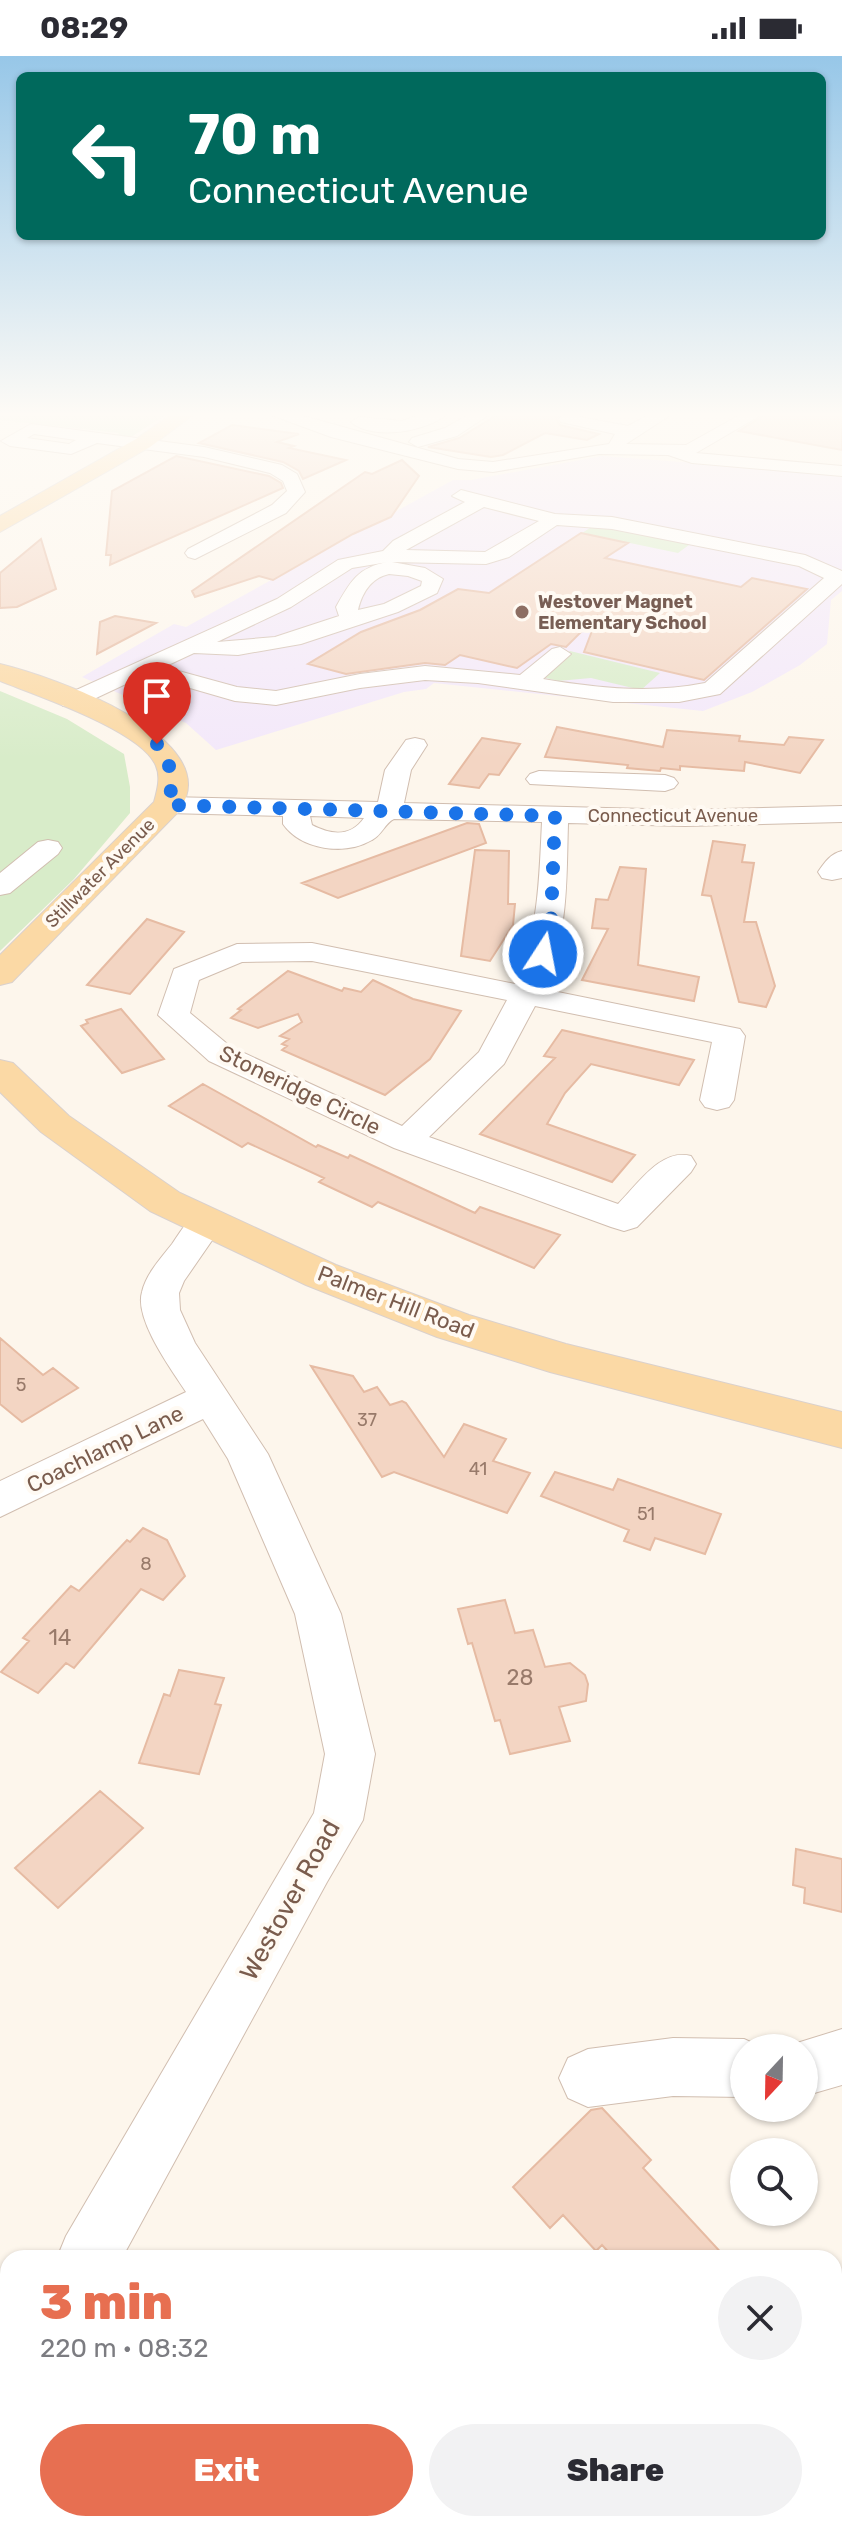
<!DOCTYPE html>
<html lang="en">
<head>
<meta charset="utf-8">
<style>
  body { margin:0; font-family:Rubik,sans-serif; background:#f2f2f3; color:#2b2b33; height:100vh; display:flex; flex-direction:column; font-size:30px; white-space:nowrap }
  * { box-sizing:border-box; margin:0 }
  p { font-size:26px; color:#7c7c81 }
  .icon { flex:none; width:44px; height:44px; fill:none; stroke:currentColor; stroke-width:2; stroke-linecap:round; stroke-linejoin:round }
  .map { position:relative; flex:1; overflow:hidden }
  .panel { position:absolute; left:0px; top:2194px; width:842px; height:282px; display:flex; flex-direction:column; background:#fff; border-radius:24px 24px 0 0; box-shadow:0 2px 6px #0004 }
  .panel>* { flex:none }
  .hud { position:absolute; left:16px; top:16px; width:810px; height:168px; border-radius:12px; box-shadow:0 2px 6px #0004; background:#00695c; color:#fff; overflow:hidden }
  .needle { width:52px; rotate:202deg }
  .tools { position:absolute; left:730px; top:1978px; display:grid; gap:16px }
  .tools a { display:grid; place-items:center; width:88px; height:88px; border-radius:50%; background:#fff; box-shadow:0 2px 6px #0004; font-size:40px }
  .pin { position:absolute; display:grid; place-items:center; width:68px; height:68px; color:#fff; margin:-82px -34px; border-radius:50% 50% 50% 0; rotate:-45deg; box-shadow:0 0 8px #0007 }
  .pin .icon { rotate:45deg }
  .me { position:absolute; width:88px; margin:-44px; rotate:11deg; stroke-linejoin:round; filter:drop-shadow(0 0 6px #0008) }
  .turn { display:flex; align-items:center; gap:28px; height:168px; padding:0 40px; font-size:36px }
  .turn .icon { width:104px; height:104px; stroke-width:2.5 }
  .turn b { display:block; font-size:56px; line-height:68px }
  .round { display:grid; place-items:center; flex:none; width:84px; height:84px; border-radius:42px; background:#f2f2f3 }
  .summary { display:flex; align-items:center; justify-content:space-between; height:136px; padding:0 40px }
  h1 { font-size:48px; font-weight:800; line-height:60px; color:#e76f51 }
  .cta { display:flex; gap:16px; margin-top:auto; padding:16px 40px }
  .cta a { flex:1; height:92px; border-radius:48px; background:#e76f51; color:#fff; font-size:32px; font-weight:800; line-height:92px; text-align:center }
  .cta a+a { background:#f2f2f3; color:#2b2b33 }
  .status { display:flex; justify-content:space-between; align-items:center; height:56px; padding:0 40px; background:#fff; direction:ltr }
  .status svg { height:22px; fill:currentColor }
  .map>svg:first-child { display:block }
  .education { fill:#f3e8fa }
  .green { fill:#d8ecc9 }
  .building { fill:#f3d5c3; stroke:#e6bba3; stroke-width:2 }
  .lines { fill:none; stroke-linecap:round; stroke-linejoin:round }
  .minor-casing { stroke:#d1beb0; stroke-width:2 }
  .major-casing { stroke:#dad1cd; stroke-width:2 }
  .minor { fill:#fff; fill-rule:evenodd }
  .major { fill:#fbd9a5; fill-rule:evenodd }
  .route { stroke:#1a73e8; stroke-width:14; stroke-dasharray:0 25.2 }
  .education-dot { fill:#8d6e63; stroke:#fffaf3; stroke-width:3 }
  .labels { text-anchor:middle; dominant-baseline:central; stroke-width:8; stroke-linejoin:round; paint-order:stroke }
  .far-education-label { font-size:18px; font-weight:bold; fill:#785e54; stroke:#fffaf3; text-anchor:start }
  .far-street-label { font-size:18px; fill:#7a5c4d; stroke:#fffaf3 }
  .number-label { font-size:18px; fill:#987a6a }
  .street-label { font-size:22px; fill:#7a5c4d; stroke:#fffaf3 }
  .near-number-label { font-size:22px; fill:#987a6a }
  .near-street-label { font-size:26px; fill:#7a5c4d; stroke:#fffaf3 }
</style>
</head>
<body>
<div class="status"><b>08:29</b><svg viewBox="0 0 49 12"><path d="M0 12V9h3v3zM5 12V6h3v6zM10 12V3h3v9zM15 12V0h3v12zM26 1h20v11H26zM47 4h2v5h-2z"/></svg></div>
<div class="map">
<svg width="842" height="2475" viewBox="0 0 842 2475">
  <rect width="100%" height="100%" fill="#fdf6ec"/>
  <!-- education -->
  <path class="education" d="M602,400L842,418V535L831,544L827,588L800,609L752,636L703,655L434,627L426,633L404,636L216,694L186,667L82,621L174,568L186,571L453,424H471Z"/>
  <!-- green -->
  <path class="green" d="M0,356H170L128,383L115,381L119,377L0,364Z
    M598,467L693,486L678,497L582,477Z
    M570,595L660,617L641,634L591,622L558,625L538,620Z
    M0,635L67,663L124,698L130,731V757L74,823L0,895Z"/>
  <!-- building -->
  <path class="building" d="M502,356H561L556,363L560,369L599,378L587,384L545,377L503,399L491,401L428,391L459,382Z
    M769,356H842V394L739,375Z
    M232,369L299,378L277,386L294,390L289,392L346,404L303,423L299,415L283,406L199,387Z
    M176,400L269,420L281,427L283,432L110,509L111,499H106L112,435Z
    M402,404L419,420L391,461L353,478L273,524L259,520L195,541L192,535L365,416L372,418Z
    M581,477L628,487L605,502L741,531L752,522L807,533L704,624L584,596L598,559L566,591L551,588L517,612L460,599L445,609L425,607L346,618L308,608L361,576L420,554L458,533L489,537Z
    M41,483L56,533L17,551L0,552V517Z
    M115,560L156,567L97,598L100,566Z
    M557,671L663,691L667,674L740,680L739,685L784,689L789,681L823,684L800,717L745,706L744,715L680,710V714L661,712L660,715L627,712L628,709L545,701Z
    M482,682L520,688L499,719L489,718L479,732L449,728Z
    M467,767L479,768L486,787L338,842L302,827Z
    M713,785L745,789L742,806L754,807L744,866H756L775,930L766,951L739,946L711,840L702,839Z
    M475,794L509,795L508,848H515L513,869L490,905L461,900Z
    M620,811L646,813L638,909L699,921L694,945L582,924L608,873L592,872L596,843L608,844Z
    M147,863L184,876L130,938L87,929Z
    M288,915L342,935L344,932L361,936L373,924L413,943L461,955L430,1003L385,1039L282,994L287,990L282,988L289,983L280,980L302,966L298,958L258,972L231,962L241,954L238,953Z
    M121,953L164,1003L122,1017L81,970L88,967L86,964Z
    M562,974L694,1004L679,1029L591,1008L565,1037L547,1068L635,1099L612,1126L480,1078L555,1002L544,1000Z
    M203,1028L316,1091L318,1089L348,1102L350,1099L475,1157L480,1151L560,1179L534,1212L378,1146L372,1151L319,1126L324,1122L248,1087L242,1091L169,1050Z
    M0,1282L43,1319L53,1312L78,1332L22,1366L0,1348Z
    M311,1310L353,1320L364,1336L377,1331L390,1349L402,1345L406,1347L444,1401L464,1368L506,1383L493,1405L530,1417L507,1457L394,1416L382,1421Z
    M555,1416L613,1434L618,1423L721,1458L705,1498L655,1482L650,1494L624,1485L629,1474L541,1440Z
    M143,1472L167,1484L185,1520L163,1544L141,1533L74,1612L66,1607L38,1637L1,1616L29,1585L23,1582L71,1530L79,1535L127,1484L130,1486Z
    M505,1544L515,1577L533,1574L545,1611L570,1607L585,1619L588,1628L586,1645L559,1651L570,1685L510,1698L500,1664L495,1665L472,1587L468,1588L458,1553Z
    M179,1614L224,1622L215,1648L221,1649L199,1718L139,1707L164,1638L170,1640Z
    M100,1735L143,1772L58,1852L15,1812Z
    M796,1793L842,1803V1856L804,1847L805,1832L793,1829Z
    M602,2052L651,2104L643,2112L726,2202H614L602,2189L596,2195L563,2159L550,2172L513,2131L591,2054Z"/>
  <g class="lines">
    <defs>
      <path id="minor" d="M263,356H289L458,403L493,406L609,388L615,378L561,366L559,363L565,356H584L580,361L628,370L654,356H675L626,388L686,389L745,356H766L696,397L842,410V420L692,407L668,399L599,398L493,416L458,413L331,381Z
        M428,356H449C429,376 373,385 351,366L359,361L402,365Z
        M473,356H493L457,380L418,391L409,386L412,382L445,372Z
        M31,368L204,391L282,409L297,418L305,436L286,457L195,503L188,501L185,497L188,493L272,449L287,435L283,425L270,417L204,401L97,387L71,398L10,390L1,385ZM34,378L76,384L69,388L27,382Z
        M461,434L555,458L612,461L805,499L842,515V528L720,638L679,646H613L478,627L425,624L360,632L276,649L235,645L145,619L79,650H63L59,645L63,640L277,543L338,504L383,495L393,485L465,446L452,440ZM484,451L539,465L485,496L406,494ZM557,469L612,473L799,510L824,522L705,627C650,638 597,632 543,623L571,598L560,591L552,593L520,619L425,610L360,618L276,635L237,631L164,611L194,597L238,599L301,588L398,556L437,537L443,523L425,512L392,506L486,508L509,501ZM388,506C358,511 350,526 336,551L339,560L275,581L217,586L291,551L352,512ZM389,518L408,520L422,525L421,530L384,548L358,554C362,537 371,522 389,518Z
        M415,682L424,684L427,689L411,714L404,747L685,754L842,750V766L685,770L568,767C566,832 569,872 543,933L740,973L745,980L734,1044L729,1051L717,1054L705,1051L700,1044L712,986L535,950L504,1008L429,1081L618,1148C638,1128 661,1092 691,1100L696,1108L691,1116L637,1171L624,1175L611,1171L394,1092L209,1005L158,959L174,913L237,888L312,887L515,928C539,873 539,825 542,766L394,763C385,767 382,779 372,784C345,800 301,794 283,768V760L168,757L159,755L155,749L159,743L168,741L378,746L385,714L406,684ZM310,760L364,762C351,781 331,779 312,769ZM312,905L507,944L479,996L402,1070L231,991L190,957L199,924L242,906Z
        M539,715L665,719L674,722L678,727L674,732L665,735L530,728L526,723L530,718Z
        M48,784L58,786L62,792L58,798L10,837L0,839V817L38,786Z
        M842,795V822L832,824L822,822L818,816C825,806 830,798 842,795Z
        M206,1155L219,1159L224,1167L184,1225L179,1237L180,1254L195,1287L268,1398L341,1558L375,1698L363,1764L327,1826L122,2202H57L66,2180L314,1757L325,1698L295,1558L228,1403L203,1363L0,1461V1425L186,1336C171,1313 134,1263 142,1236C146,1218 161,1202 172,1188C182,1174 188,1160 206,1155Z
        M842,1973V2029L804,2040V1992L784,1991Z
        M673,1982L744,1983L764,1992H744V2041L673,2040L588,2051L568,2042L559,2022L568,2002L588,1993Z
        M8,2369V2467L0,2471V2372Z"/>
      <path id="major" d="M175,356H197L150,391L0,476V460L136,383Z
        M0,608C50,620 230,681 179,755L12,926L0,929V899L154,746C157,735 161,721 156,710C143,675 35,639 0,625Z
        M0,1004L13,1007L69,1060L180,1137L336,1209L469,1259L566,1288L842,1356V1392L550,1316L437,1281L306,1229L150,1155L41,1076L0,1036Z"/>
    </defs>
    <!-- minor casing -->
    <use href="#minor" class="minor-casing"/>
    <!-- major casing -->
    <use href="#major" class="major-casing"/>
    <!-- minor -->
    <use href="#minor" class="minor"/>
    <!-- major -->
    <use href="#major" class="major"/>
  </g>
  <!-- sky -->
  <linearGradient id="sky" x2="0" y2="1"><stop stop-color="#97c7e8"/><stop offset="0.51" stop-color="#fefbf6"/><stop offset="1" stop-color="#fefbf6" stop-opacity="0"/></linearGradient>
  <rect width="842" height="703" fill="url(#sky)"/>
  <g class="lines">
    <!-- route -->
    <path class="route" d="M157,688C173,709 174,725 168,749L555,760L551,863L543,898"/>
  </g>
  <!-- markers -->
  <circle class="education-dot" cx="522" cy="556" r="8"/>
  <g class="labels">
    <!-- far-education labels -->
    <g class="far-education-label">
      <text x="538" y="546">Westover Magnet<tspan x="538" dy="21">Elementary School</tspan></text>
    </g>
    <!-- far-street labels -->
    <g class="far-street-label">
      <text x="673" y="760">Connecticut Avenue</text>
      <text transform="translate(100 817) rotate(-45)">Stillwater Avenue</text>
    </g>
    <!-- number labels -->
    <g class="number-label">
      <text x="21" y="1329">5</text>
      <text x="367" y="1364">37</text>
      <text x="478" y="1413">41</text>
      <text x="646" y="1458">51</text>
      <text x="146" y="1508">8</text>
    </g>
    <!-- street labels -->
    <g class="street-label">
      <text transform="translate(300 1034) rotate(26)">Stoneridge Circle</text>
      <text transform="translate(396 1246) rotate(21)">Palmer Hill Road</text>
      <text transform="translate(105 1393) rotate(-26)">Coachlamp Lane</text>
    </g>
    <!-- near-number labels -->
    <g class="near-number-label">
      <text x="60" y="1581">14</text>
      <text x="520" y="1621">28</text>
    </g>
    <!-- near-street labels -->
    <g class="near-street-label">
      <text transform="translate(290 1844) rotate(-61)">Westover Road</text>
    </g>
  </g>
</svg>
<div class="tools">
<a><svg class="needle" viewBox="-14 -14 28 28"><path d="M0-13l5 13h-10z" fill="#e53935"/><path d="M0 13l5-13h-10z" fill="#7c7c81"/></svg></a>
<a><svg class="icon" aria-label="search" viewBox="0 0 24 24"><circle cx="10" cy="10" r="6"/><path d="M15 15l6 6"/></svg></a>
</div>
<div class="pin" style="left:157px;top:688px;background:#d93025"><svg class="icon" aria-label="arrive" viewBox="0 0 24 24"><path d="M6 21V4h12l-3 4 3 4H6"/></svg></div>
<svg class="me" style="left:543px;top:898px" viewBox="-20 -20 40 40"><circle r="17" fill="#1a73e8" stroke="#fff" stroke-width="3"/><path d="M0-11L8 9 0 5-8 9z" fill="#fff"/></svg>
<div class="hud">
<div class="turn"><svg class="icon" aria-label="left" viewBox="0 0 24 24"><path d="M17 20v-9H6M10 6l-5 5 5 5"/></svg><div><b>70 m</b>Connecticut Avenue</div></div>
</div>
<section class="panel">
<div class="summary"><div><h1>3 min</h1><p>220 m · 08:32</p></div><a class="round"><svg class="icon" aria-label="close" viewBox="0 0 24 24"><path d="M6 6l12 12M18 6L6 18"/></svg></a></div>
<div class="cta"><a>Exit</a><a>Share</a></div>
</section>
</div>
</body>
</html>
